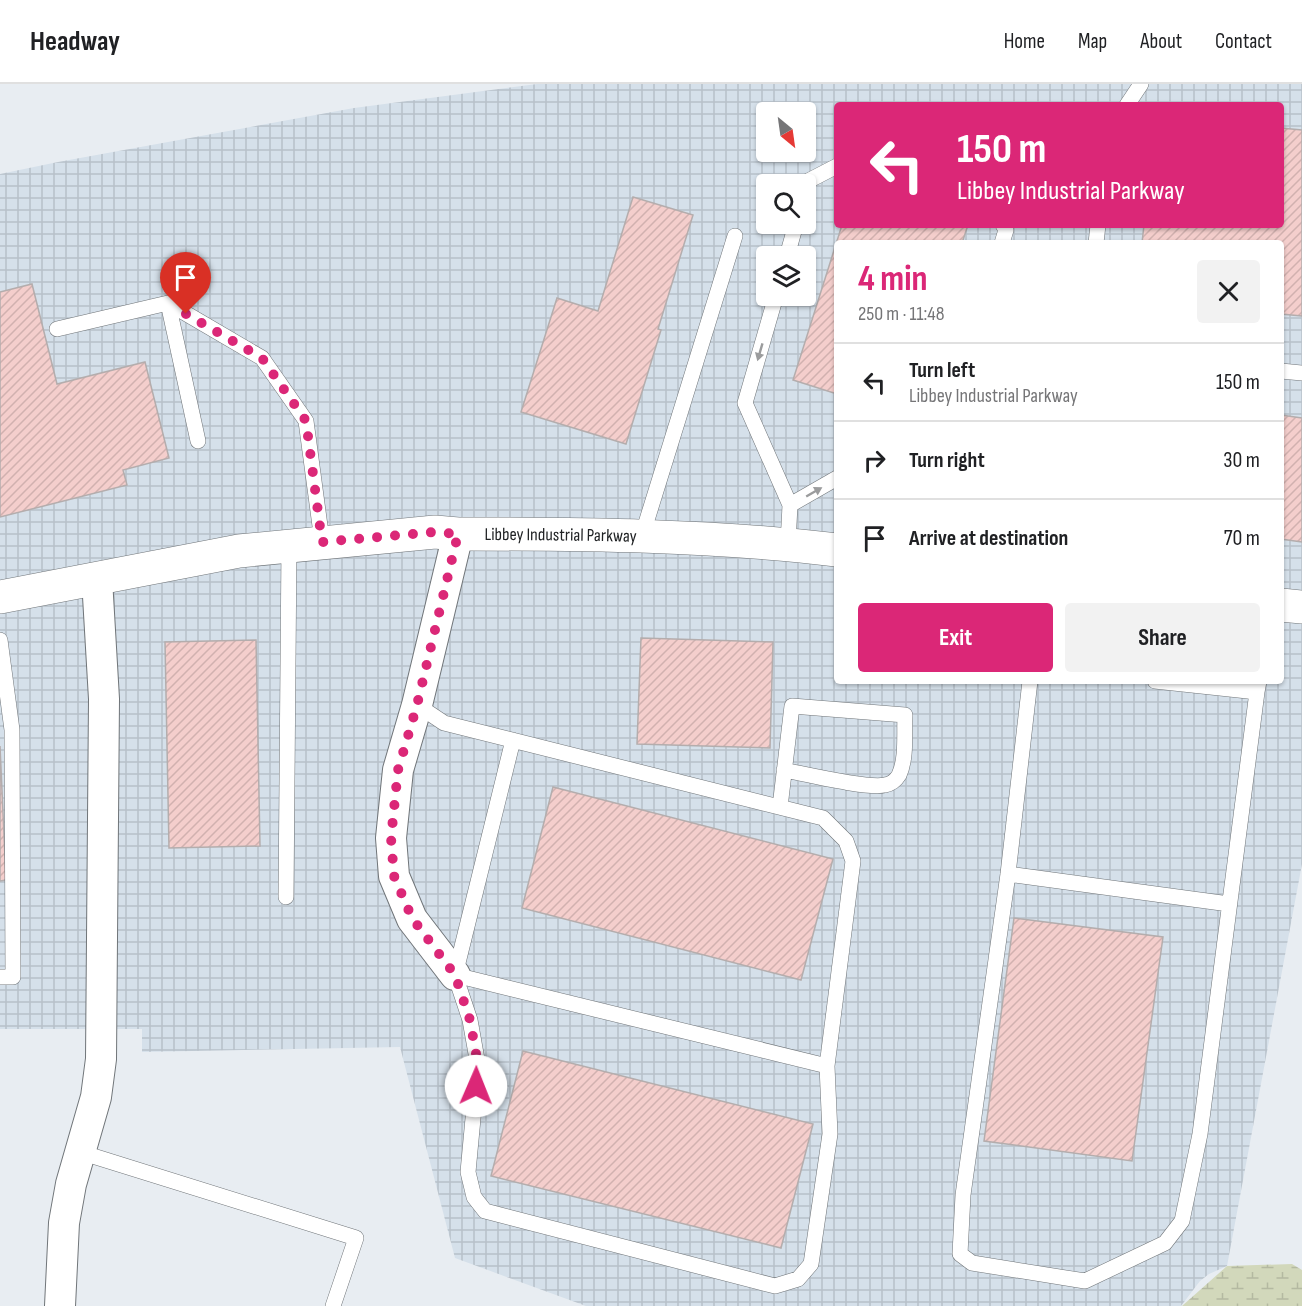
<!DOCTYPE html>
<html lang="en">
<head>
<meta charset="utf-8">
<style>
  body { margin:0; font-family:"Sofia Sans Condensed",sans-serif; background:#f2f2f2; color:#202124; height:100vh; display:flex; flex-direction:column; font-size:22px; white-space:nowrap }
  * { box-sizing:border-box; margin:0 }
  p { font-size:20px; color:#757577 }
  .icon { flex:none; width:33px; height:33px; fill:none; stroke:currentColor; stroke-width:2; stroke-linecap:round; stroke-linejoin:round }
  .map { position:relative; flex:1; overflow:hidden }
  .side { position:absolute; left:834px; top:156px; width:450px; height:444px; display:flex; flex-direction:column; background:#fff; border-radius:6px; box-shadow:0 2px 4px #0004 }
  .side>* { flex:none }
  .banner { position:absolute; left:834px; top:18px; width:450px; height:126px; border-radius:6px; box-shadow:0 2px 4px #0004; background:#db2777; color:#fff; overflow:hidden }
  .needle { width:39px; rotate:151deg }
  .tools { position:absolute; left:756px; top:18px; display:grid; gap:12px }
  .tools a { display:grid; place-items:center; width:60px; height:60px; border-radius:6px; background:#fff; box-shadow:0 2px 4px #0004; font-size:30px }
  .pin { position:absolute; display:grid; place-items:center; width:51px; height:51px; color:#fff; margin:-62px -26px; border-radius:50% 50% 50% 0; rotate:-45deg; box-shadow:0 0 6px #0007 }
  .pin .icon { rotate:45deg }
  .me { position:absolute; width:66px; margin:-33px; rotate:1deg; stroke-linejoin:round; filter:drop-shadow(0 0 4px #0008) }
  .turn { display:flex; align-items:center; gap:21px; height:126px; padding:0 24px; font-size:27px }
  .turn .icon { width:78px; height:78px; stroke-width:2.5 }
  .turn b { display:block; font-size:42px; line-height:51px }
  .round { display:grid; place-items:center; flex:none; width:63px; height:63px; border-radius:6px; background:#f2f2f2 }
  .summary { display:flex; align-items:center; justify-content:space-between; height:102px; padding:0 24px }
  h1 { font-size:36px; font-weight:700; line-height:45px; color:#db2777 }
  .action { display:flex; gap:12px; margin-top:auto; padding:12px 24px }
  .action a { flex:1; height:69px; border-radius:6px; background:#db2777; color:#fff; font-size:24px; font-weight:700; line-height:69px; text-align:center }
  .action a+a { background:#f2f2f2; color:#202124 }
  ul { padding:0; list-style:none }
  li { display:flex; align-items:center; gap:18px; height:78px; padding:0 24px; border-top:2px solid #e0e0e0 }
  li div { flex:1 }
  li b { display:block; font-size:22px }
  li em { font-style:normal }
  header { display:flex; align-items:center; gap:36px; box-sizing:border-box; height:84px; padding:0 30px; background:#fff; border-bottom:2px solid #e0e0e0 }
  header strong { font-size:28px }
  nav { display:flex; gap:33px; margin-inline-start:auto; font-size:21px }
  .map>svg:first-child { display:block }
  .industrial { fill:url(#industrial-grid); fill-rule:evenodd }
  .wetland { fill:url(#wetland-marsh) }
  .building { fill:url(#building-hatch); stroke:#b4adad; stroke-width:1.5 }
  .lines { fill:none; stroke-linecap:round; stroke-linejoin:round }
  .service-casing { stroke:#707579; stroke-width:16 }
  .minor-casing { stroke:#707579; stroke-width:32 }
  .tertiary-casing { stroke:#707579; stroke-width:34 }
  .service { stroke:#fff; stroke-width:15 }
  .minor { stroke:#fff; stroke-width:30 }
  .tertiary { stroke:#fff; stroke-width:33 }
  .oneway { fill:#9b9c9d }
  .route { stroke:#db2777; stroke-width:10; stroke-dasharray:0 18 }
  .labels { text-anchor:middle; dominant-baseline:central; stroke-width:4.5; stroke-linejoin:round; paint-order:stroke }
  .street-label { font-size:18px; fill:#212325; stroke:#fff }
</style>
</head>
<body>
<header>
<strong>Headway</strong>
<nav><a>Home</a><a>Map</a><a>About</a><a>Contact</a></nav>
</header>
<div class="map">
<svg width="1302" height="1222" viewBox="0 0 1302 1222">
  <defs>
    <pattern id="industrial-grid" width="8" height="8" patternUnits="userSpaceOnUse" patternTransform="scale(1.5)"><rect width="8" height="8" fill="#d5e0ea"/><path d="M0 4h8M4 0v8" fill="none" stroke="#b7c0c9"/></pattern>
    <pattern id="wetland-marsh" width="20" height="14" patternUnits="userSpaceOnUse" patternTransform="scale(1.5)"><rect width="20" height="14" fill="#d2d8bb"/><path d="M1 5h8M5 5V1M11 12h8M15 12V8" fill="none" stroke="#b4b9a1"/></pattern>
    <pattern id="building-hatch" width="6" height="6" patternUnits="userSpaceOnUse" patternTransform="scale(1.5)"><rect width="6" height="6" fill="#f4cecc"/><path d="M-1 1l2-2M0 6l6-6M5 7l2-2" fill="none" stroke="#d1b1af"/></pattern>
  </defs>
  <rect width="100%" height="100%" fill="#e8edf2"/>
  <!-- industrial -->
  <path class="industrial" d="M537,0H1302V780L1227,1182L1209,1190L1200,1197L1181,1222H586L455,1174L400,963L142,968V945H0V90L58,78L354,24ZM837,21H1281V141H837ZM766,28H806V68H766ZM766,100H806V140H766ZM837,159H1281V597H837ZM766,172H806V212H766Z"/>
  <!-- wetland -->
  <path class="wetland" d="M1292,1180L1302,1186V1222H1182L1227,1182Z"/>
  <!-- building -->
  <path class="building" d="M1281,44L1302,46V232L1281,230V159H1142L1144,141H1281Z
    M633,113L693,131L658,245L661,246L626,360L521,328L557,214L598,227Z
    M842,141H968L962,159H837V310L793,296Z
    M32,200L57,300L145,278L169,374L123,386L127,401L0,433V208Z
    M1281,331L1302,334V458L1281,455Z
    M641,554L773,558L770,664L637,660Z
    M256,556L260,762L169,764L165,558Z
    M0,662L6,796L0,797Z
    M553,703L833,775L801,896L522,824Z
    M1014,834L1163,853L1132,1077L984,1057Z
    M523,967L813,1040L781,1164L491,1092Z"/>
  <g class="lines">
    <defs>
      <path id="service" d="M1127,21L1141,0
        M806,106L808,97L837,82
        M1002,159L1006,146L1003,141
        M1096,159L1098,141
        M787,172L796,140
        M776,212L745,319L790,421L788,460
        M168,219L198,357
        M57,245L168,219L262,274L306,337L322,457
        M1281,287L1302,289
        M790,421L837,394
        M642,452L735,152
        M0,556L12,646L13,893H0
        M1030,597L1008,790L963,1111L960,1170L972,1179L1085,1197L1165,1159L1182,1137L1200,1050L1257,608
        M1155,597L1257,608L1259,597
        M417,621L444,639L823,734L846,757L853,777L827,982
        M780,723L792,622L905,631C904,649 907,674 899,691C896,696 891,700 885,701C868,705 805,690 784,686
        M1008,790L1229,820
        M286,813L289,462
        M455,891L827,982L830,1050L811,1180L798,1195L775,1202L485,1127L474,1113L468,1088L478,981L470,936L455,891L513,656
        M80,1068L356,1154L333,1222"/>
      <path id="minor" d="M455,891L412,835L394,792L391,754L398,686L417,621L458,450
        M60,1222L64,1139L71,1100L96,1013L101,975L104,615L97,495"/>
      <g id="tertiary">
        <path id="s1" d="M0,513L239,467L435,448L458,450C584,450 711,451 837,466"/>
        <path d="M1281,521L1302,523"/>
      </g>
    </defs>
    <!-- service casing -->
    <use href="#service" class="service-casing"/>
    <!-- minor casing -->
    <use href="#minor" class="minor-casing"/>
    <!-- tertiary casing -->
    <use href="#tertiary" class="tertiary-casing"/>
    <!-- service -->
    <use href="#service" class="service"/>
    <!-- minor -->
    <use href="#minor" class="minor"/>
    <!-- tertiary -->
    <use href="#tertiary" class="tertiary"/>
  </g>
  <!-- one-way arrows -->
  <defs><path id="oneway-solid" d="M-6-.8H1V-3.2L6.5 0L1 3.2V.8H-6Z" transform="scale(1.5)"/></defs>
  <g class="oneway">
    <use href="#oneway-solid" transform="translate(760 268) rotate(106)"/>
    <use href="#oneway-solid" transform="translate(814 408) rotate(-30)"/>
  </g>
  <g class="lines">
    <!-- route -->
    <path class="route" d="M186,230L262,274L306,337L322,458L435,448L458,450L417,621L398,686L391,754L394,792L412,834L455,891L470,936L478,981L476,1002"/>
  </g>
  <g class="labels">
    <!-- street labels -->
    <g class="street-label">
      <text stroke="none"><textPath href="#s1" startOffset="566">Libbey Industrial Parkway</textPath></text>
    </g>
  </g>
</svg>
<div class="tools">
<a><svg class="needle" viewBox="-14 -14 28 28"><path d="M0-13l5 13h-10z" fill="#e53935"/><path d="M0 13l5-13h-10z" fill="#757577"/></svg></a>
<a><svg class="icon" aria-label="search" viewBox="0 0 24 24"><circle cx="10" cy="10" r="6"/><path d="M15 15l6 6"/></svg></a>
<a><svg class="icon" aria-label="layers" viewBox="0 0 24 24"><path d="M12 4l9 5-9 5-9-5zM3 14l9 5 9-5"/></svg></a>
</div>
<div class="pin" style="left:186px;top:230px;background:#d93025"><svg class="icon" aria-label="arrive" viewBox="0 0 24 24"><path d="M6 21V4h12l-3 4 3 4H6"/></svg></div>
<svg class="me" style="left:476px;top:1002px" viewBox="-20 -20 40 40"><circle r="19" fill="#fff"/><path d="M0-13L10 11 0 6-10 11z" fill="#db2777"/></svg>
<div class="banner">
<div class="turn"><svg class="icon" aria-label="left" viewBox="0 0 24 24"><path d="M17 20v-9H6M10 6l-5 5 5 5"/></svg><div><b>150 m</b>Libbey Industrial Parkway</div></div>
</div>
<section class="side">
<div class="summary"><div><h1>4 min</h1><p>250 m · 11:48</p></div><a class="round"><svg class="icon" aria-label="close" viewBox="0 0 24 24"><path d="M6 6l12 12M18 6L6 18"/></svg></a></div>
<ul>
<li><svg class="icon" aria-label="left" viewBox="0 0 24 24"><path d="M17 20v-9H6M10 6l-5 5 5 5"/></svg><div><b>Turn left</b><p>Libbey Industrial Parkway</p></div><em>150 m</em></li>
<li><svg class="icon" aria-label="right" viewBox="0 0 24 24"><path d="M7 20v-9h11M14 6l5 5-5 5"/></svg><div><b>Turn right</b></div><em>30 m</em></li>
<li><svg class="icon" aria-label="arrive" viewBox="0 0 24 24"><path d="M6 21V4h12l-3 4 3 4H6"/></svg><div><b>Arrive at destination</b></div><em>70 m</em></li>
</ul>
<div class="action"><a>Exit</a><a>Share</a></div>
</section>
</div>
</body>
</html>
